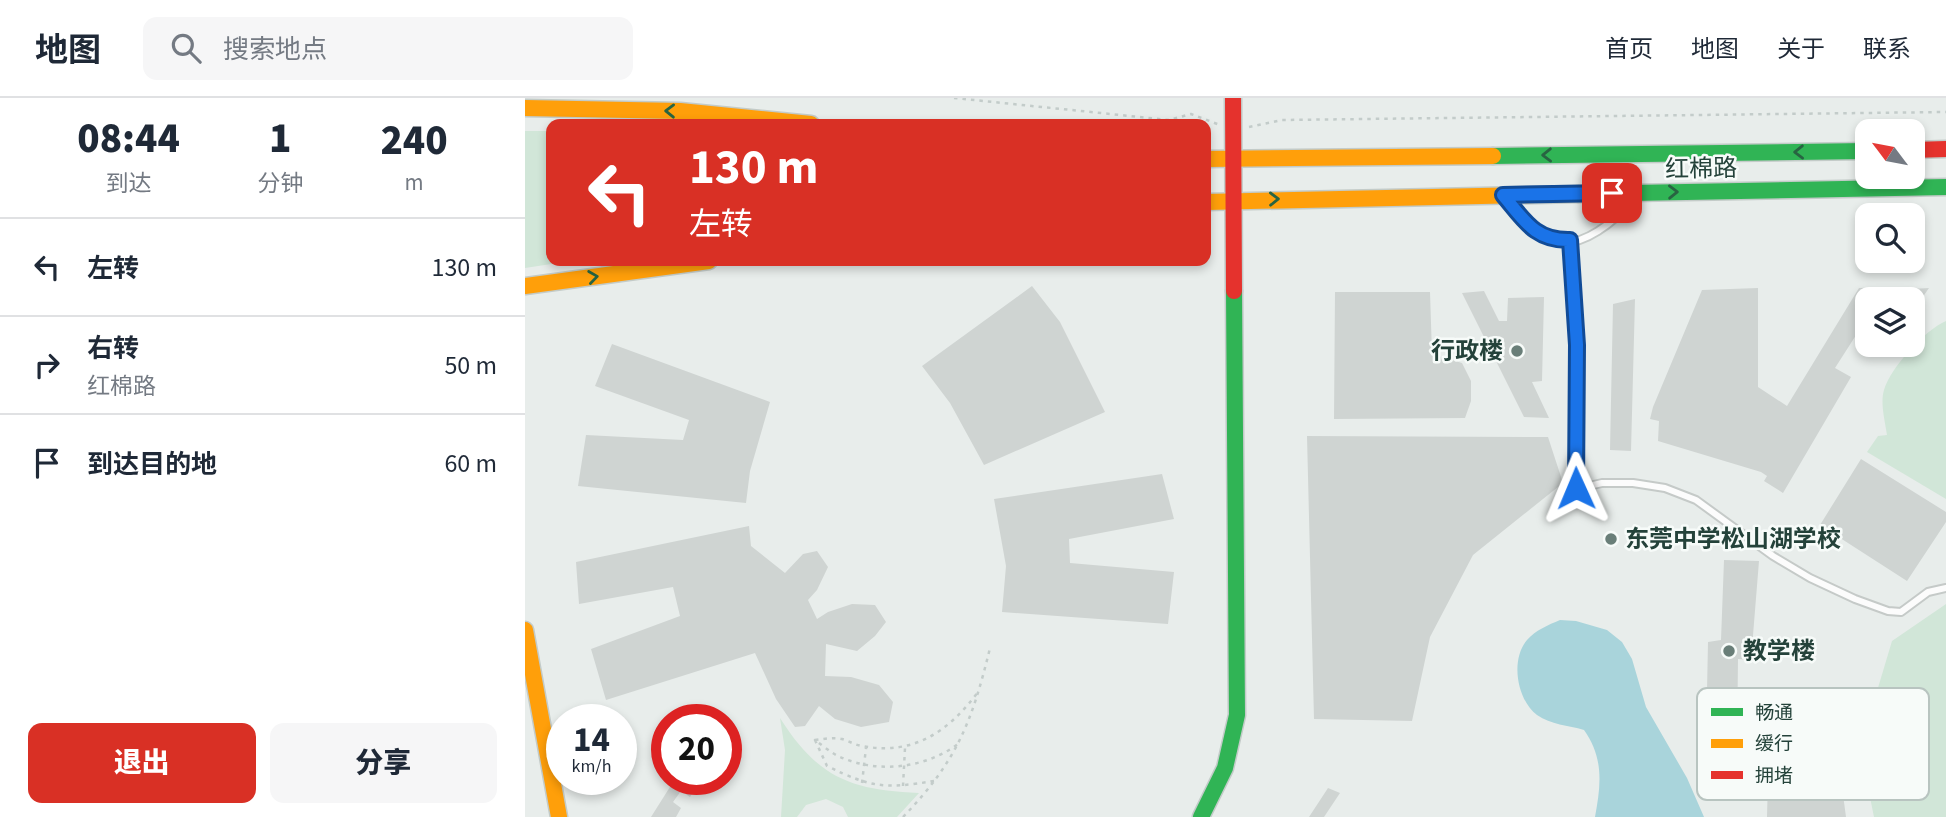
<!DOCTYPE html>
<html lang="zh">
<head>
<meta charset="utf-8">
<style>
  body { margin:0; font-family:"Source Sans 3","Noto Sans SC",sans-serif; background:#f6f6f7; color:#1f2937; height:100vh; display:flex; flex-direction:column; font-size:26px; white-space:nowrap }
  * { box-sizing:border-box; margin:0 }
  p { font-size:23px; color:#747a83 }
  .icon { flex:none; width:38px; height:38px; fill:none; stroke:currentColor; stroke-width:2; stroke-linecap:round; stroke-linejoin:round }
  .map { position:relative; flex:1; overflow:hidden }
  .sheet { display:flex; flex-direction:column; background:#fff; width:525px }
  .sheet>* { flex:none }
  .guide { position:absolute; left:21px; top:21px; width:665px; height:147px; border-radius:14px; box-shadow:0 4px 10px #0003; background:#d93025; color:#fff; overflow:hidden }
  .needle { width:46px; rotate:302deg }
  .buttons { position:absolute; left:1330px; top:21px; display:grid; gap:14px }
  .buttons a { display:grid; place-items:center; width:70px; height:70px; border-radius:14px; background:#fff; box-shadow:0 4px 10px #0003; font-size:35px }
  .speed { position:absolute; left:21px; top:606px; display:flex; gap:14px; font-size:35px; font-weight:700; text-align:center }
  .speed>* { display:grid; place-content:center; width:91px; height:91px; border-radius:50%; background:#fff; box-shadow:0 4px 10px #0003; line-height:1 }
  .speed small { font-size:18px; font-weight:400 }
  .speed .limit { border:10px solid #d22; background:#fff; color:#111 }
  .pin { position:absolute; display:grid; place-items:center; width:60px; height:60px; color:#fff; margin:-30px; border-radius:14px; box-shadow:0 4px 10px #0006 }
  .me { position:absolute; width:77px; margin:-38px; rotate:359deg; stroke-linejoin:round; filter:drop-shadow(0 0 5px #0008) }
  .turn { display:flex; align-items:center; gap:24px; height:147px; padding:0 28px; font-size:32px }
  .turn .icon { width:91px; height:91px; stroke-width:2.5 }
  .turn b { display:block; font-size:49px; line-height:60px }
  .eta { display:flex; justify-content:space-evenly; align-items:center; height:119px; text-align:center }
  .eta b { font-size:42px; font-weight:800; line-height:49px }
  .button { display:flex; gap:14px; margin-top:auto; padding:14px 28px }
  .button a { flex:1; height:80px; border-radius:14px; background:#d93025; color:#fff; font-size:28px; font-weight:800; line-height:80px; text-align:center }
  .button a+a { background:#f6f6f7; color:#1f2937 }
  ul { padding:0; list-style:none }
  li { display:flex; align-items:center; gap:21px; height:98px; padding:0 28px; border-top:2px solid #e0e1e3 }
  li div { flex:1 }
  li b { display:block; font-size:26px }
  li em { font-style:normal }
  header { display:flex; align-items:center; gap:42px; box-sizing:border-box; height:98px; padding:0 35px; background:#fff; border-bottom:2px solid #e0e1e3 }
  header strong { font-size:33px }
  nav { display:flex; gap:38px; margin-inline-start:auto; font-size:24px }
  .search { width:490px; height:63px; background:#f6f6f7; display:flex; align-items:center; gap:18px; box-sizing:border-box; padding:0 24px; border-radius:14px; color:#747a83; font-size:26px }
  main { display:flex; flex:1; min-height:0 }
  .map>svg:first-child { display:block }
  .green { fill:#d1e6d8 }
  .water { fill:#a9d4db }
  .building { fill:#cfd4d2 }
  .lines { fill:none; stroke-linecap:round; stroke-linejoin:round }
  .lane-casing { stroke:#c5cac8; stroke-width:10 }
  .fast-casing { stroke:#c3cbc8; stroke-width:19 }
  .slow-casing { stroke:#c3cbc8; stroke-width:19 }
  .jam-casing { stroke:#c3cbc8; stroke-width:19 }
  .path { stroke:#c3ccca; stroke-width:2.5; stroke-dasharray:3.5 5; stroke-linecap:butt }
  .lane { stroke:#fcfcfc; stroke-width:6 }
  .fast { stroke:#30b455; stroke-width:16 }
  .slow { stroke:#ff9f0a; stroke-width:16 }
  .jam { stroke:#e5322d; stroke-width:16 }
  .oneway { stroke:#286442 }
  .route-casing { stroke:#114b97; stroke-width:18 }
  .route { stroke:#1a73e8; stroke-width:12 }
  .poi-dot { fill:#697e78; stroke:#f7fbf9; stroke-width:2.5 }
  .labels { text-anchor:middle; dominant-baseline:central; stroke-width:5; stroke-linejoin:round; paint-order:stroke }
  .street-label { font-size:24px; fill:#24423a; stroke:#f7fbf9 }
  .poi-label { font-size:24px; font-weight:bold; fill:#24423a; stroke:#f7fbf9; text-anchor:start }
  .key { fill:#f7fbf9; stroke:#b8c4c0; stroke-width:2 }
  .key-label { font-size:19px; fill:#24423a }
</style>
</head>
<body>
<header>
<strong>地图</strong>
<div class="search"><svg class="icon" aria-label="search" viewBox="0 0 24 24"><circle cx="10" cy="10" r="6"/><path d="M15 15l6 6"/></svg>搜索地点</div>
<nav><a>首页</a><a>地图</a><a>关于</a><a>联系</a></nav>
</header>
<main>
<section class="sheet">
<div class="eta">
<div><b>08:44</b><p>到达</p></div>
<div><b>1</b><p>分钟</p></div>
<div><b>240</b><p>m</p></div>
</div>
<ul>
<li><svg class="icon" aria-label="left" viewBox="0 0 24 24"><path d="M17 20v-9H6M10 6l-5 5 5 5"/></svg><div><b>左转</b></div><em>130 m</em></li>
<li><svg class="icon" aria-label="right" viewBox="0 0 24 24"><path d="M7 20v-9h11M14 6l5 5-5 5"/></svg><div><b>右转</b><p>红棉路</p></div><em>50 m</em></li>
<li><svg class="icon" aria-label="arrive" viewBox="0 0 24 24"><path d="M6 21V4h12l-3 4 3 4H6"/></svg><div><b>到达目的地</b></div><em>60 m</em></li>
</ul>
<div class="button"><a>退出</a><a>分享</a></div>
</section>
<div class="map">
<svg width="1421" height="719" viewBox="0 0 1421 719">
  <rect width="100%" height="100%" fill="#e8edeb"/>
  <!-- green -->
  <path class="green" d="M0,33H26V163H46L0,170Z
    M1421,223V401L1342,354L1353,338L1362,337C1360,323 1355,305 1359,292C1366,269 1400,232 1421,223Z
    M1421,506V719H1349L1335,650L1367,543Z
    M255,620C293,680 326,692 394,695L372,719H323L318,709L301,701L281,707L272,719H256L260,652Z"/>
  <!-- water -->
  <path class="water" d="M1035,522L1051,523L1082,532L1097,544L1107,561L1121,609L1162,680L1179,719H1070C1076,687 1079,660 1059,632C1043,627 1026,627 1012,617C992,602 985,562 1002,542C1011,532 1023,527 1035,522Z"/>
  <!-- building -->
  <path class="building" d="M507,188L535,224L580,314L459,367L425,305L397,268Z
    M1370,189L1369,192L1404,190L1388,213V201H1342V220L1310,270L1326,279L1258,395L1239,383L1242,378L1236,374L1133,343L1134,323L1125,321L1128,309L1177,192L1233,190V289L1262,308L1334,190Z
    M959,193L974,223H982L983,200L1019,199L1017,283L1007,284L1024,320L999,319L937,195Z
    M810,194H905L907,256L937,265L946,283V303L940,320L809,321Z
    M1110,201L1106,353L1085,352L1088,206Z
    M87,246L245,304L225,373L221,405L53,388L61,337L158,342L164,322L70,288Z
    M782,338L1023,339L1038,385L948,457L905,539L887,623L789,621Z
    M1336,361L1421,414V424L1382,483L1295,427Z
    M637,376L649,421L544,441L545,465L649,474L643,526L477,514L481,468L469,401Z
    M224,428L226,448L260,475L278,456L292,453L303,469L292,492L283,502L292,521L303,514L327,506L350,507L361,524L350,538L332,553L301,546L300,578L326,579L354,587L368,604L364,624L336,629L310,621L294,608L280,628L270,629L251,601L230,555L81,602L66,551L155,518L148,489L54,506L51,464Z
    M1199,462L1234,463L1226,562L1213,561L1212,644L1181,642L1183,544L1196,542Z
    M1244,643L1311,644L1321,719H1242Z
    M150,681H176L165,699L156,693L148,704L156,710L151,719H126Z
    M803,690L815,695L799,719H784Z"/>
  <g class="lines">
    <defs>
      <path id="lane" d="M982,101C993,115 1008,137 1026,143C1057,153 1092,121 1110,100
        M1045,142L1052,246L1051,391L1077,385H1108L1140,390L1171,402L1248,458L1285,480L1330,501L1363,513L1376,514L1403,494L1421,490"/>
      <path id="fast" d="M968,58L1342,53
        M1053,96L1421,89
        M676,719L700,670L712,617L709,193"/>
      <path id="slow" d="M0,10L155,13L286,26
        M681,61L968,58
        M681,104L1053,96
        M0,188L184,163
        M0,532L34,719"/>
      <path id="jam" d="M708,0L709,193
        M1388,52L1421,51"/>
    </defs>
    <!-- lane casing -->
    <use href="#lane" class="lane-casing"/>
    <!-- fast casing -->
    <use href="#fast" class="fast-casing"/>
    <!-- slow casing -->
    <use href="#slow" class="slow-casing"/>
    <!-- jam casing -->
    <use href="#jam" class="jam-casing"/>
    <!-- path -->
    <path class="path" d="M429,0L644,22L666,16L695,27
      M724,29L757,22L1421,14
      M290,642C299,641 309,639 317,641C324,643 330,647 337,648C389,658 424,633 453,594
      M409,683C360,691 347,690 302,668L290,642C297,647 305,654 313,658C351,676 399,671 433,646
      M337,685L341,650
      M378,688L380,650
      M378,719C432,663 447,624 465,550"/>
    <!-- lane -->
    <use href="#lane" class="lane"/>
    <!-- fast -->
    <use href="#fast" class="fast"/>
    <!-- slow -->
    <use href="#slow" class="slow"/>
    <!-- jam -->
    <use href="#jam" class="jam"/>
  </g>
  <!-- one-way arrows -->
  <defs><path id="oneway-chevron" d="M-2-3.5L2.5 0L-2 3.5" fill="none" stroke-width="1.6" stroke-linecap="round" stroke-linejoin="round" transform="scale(1.75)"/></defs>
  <g class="oneway">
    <use href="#oneway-chevron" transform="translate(145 13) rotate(-179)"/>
    <use href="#oneway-chevron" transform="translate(1274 54) rotate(179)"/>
    <use href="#oneway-chevron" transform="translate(1022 57) rotate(179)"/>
    <use href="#oneway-chevron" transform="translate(1148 94) rotate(-1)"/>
    <use href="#oneway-chevron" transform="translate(749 101) rotate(-1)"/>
    <use href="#oneway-chevron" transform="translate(68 179) rotate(-8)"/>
  </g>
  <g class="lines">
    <defs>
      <path id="route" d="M1051,390L1052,247L1045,142C1010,143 999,122 978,97L1087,95"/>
    </defs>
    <!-- route casing -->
    <use href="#route" class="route-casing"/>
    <!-- route -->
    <use href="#route" class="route"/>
  </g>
  <!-- markers -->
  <g class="poi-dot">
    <circle cx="992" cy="253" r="7"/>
    <circle cx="1086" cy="441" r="7"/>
    <circle cx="1204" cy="553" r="7"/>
  </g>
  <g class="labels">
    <!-- street labels -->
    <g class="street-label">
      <text transform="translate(1176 71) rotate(-1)">红棉路</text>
    </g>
    <!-- poi labels -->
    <g class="poi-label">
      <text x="978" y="253" text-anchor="end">行政楼</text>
      <text x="1100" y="441">东莞中学松山湖学校</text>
      <text x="1218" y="553">教学楼</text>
    </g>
  </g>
  <!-- legend -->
  <rect x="1172" y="590" width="232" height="112" rx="10" class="key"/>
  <rect x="1186" y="610" width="32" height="8" fill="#30b455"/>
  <rect x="1186" y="641" width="32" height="9" fill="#ff9f0a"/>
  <rect x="1186" y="673" width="32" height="8" fill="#e5322d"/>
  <g class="key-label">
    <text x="1230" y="621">畅通</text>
    <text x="1230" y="652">缓行</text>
    <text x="1230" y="684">拥堵</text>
  </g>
</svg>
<div class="buttons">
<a><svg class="needle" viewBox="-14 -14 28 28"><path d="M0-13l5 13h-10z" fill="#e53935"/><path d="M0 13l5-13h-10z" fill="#747a83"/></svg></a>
<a><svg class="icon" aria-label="search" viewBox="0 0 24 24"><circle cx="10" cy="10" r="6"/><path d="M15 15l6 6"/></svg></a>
<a><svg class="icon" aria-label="layers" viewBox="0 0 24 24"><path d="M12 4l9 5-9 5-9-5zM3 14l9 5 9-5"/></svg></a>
</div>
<div class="speed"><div>14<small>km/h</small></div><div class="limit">20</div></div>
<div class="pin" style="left:1087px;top:95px;background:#d93025"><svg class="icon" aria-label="arrive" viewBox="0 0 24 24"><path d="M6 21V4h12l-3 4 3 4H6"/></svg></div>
<svg class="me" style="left:1051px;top:390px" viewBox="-20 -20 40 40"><path d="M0-17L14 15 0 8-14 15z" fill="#1a73e8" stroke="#fff" stroke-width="4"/></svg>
<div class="guide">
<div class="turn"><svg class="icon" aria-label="left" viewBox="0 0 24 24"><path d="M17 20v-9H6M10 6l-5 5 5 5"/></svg><div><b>130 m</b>左转</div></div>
</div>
</div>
</main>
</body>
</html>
